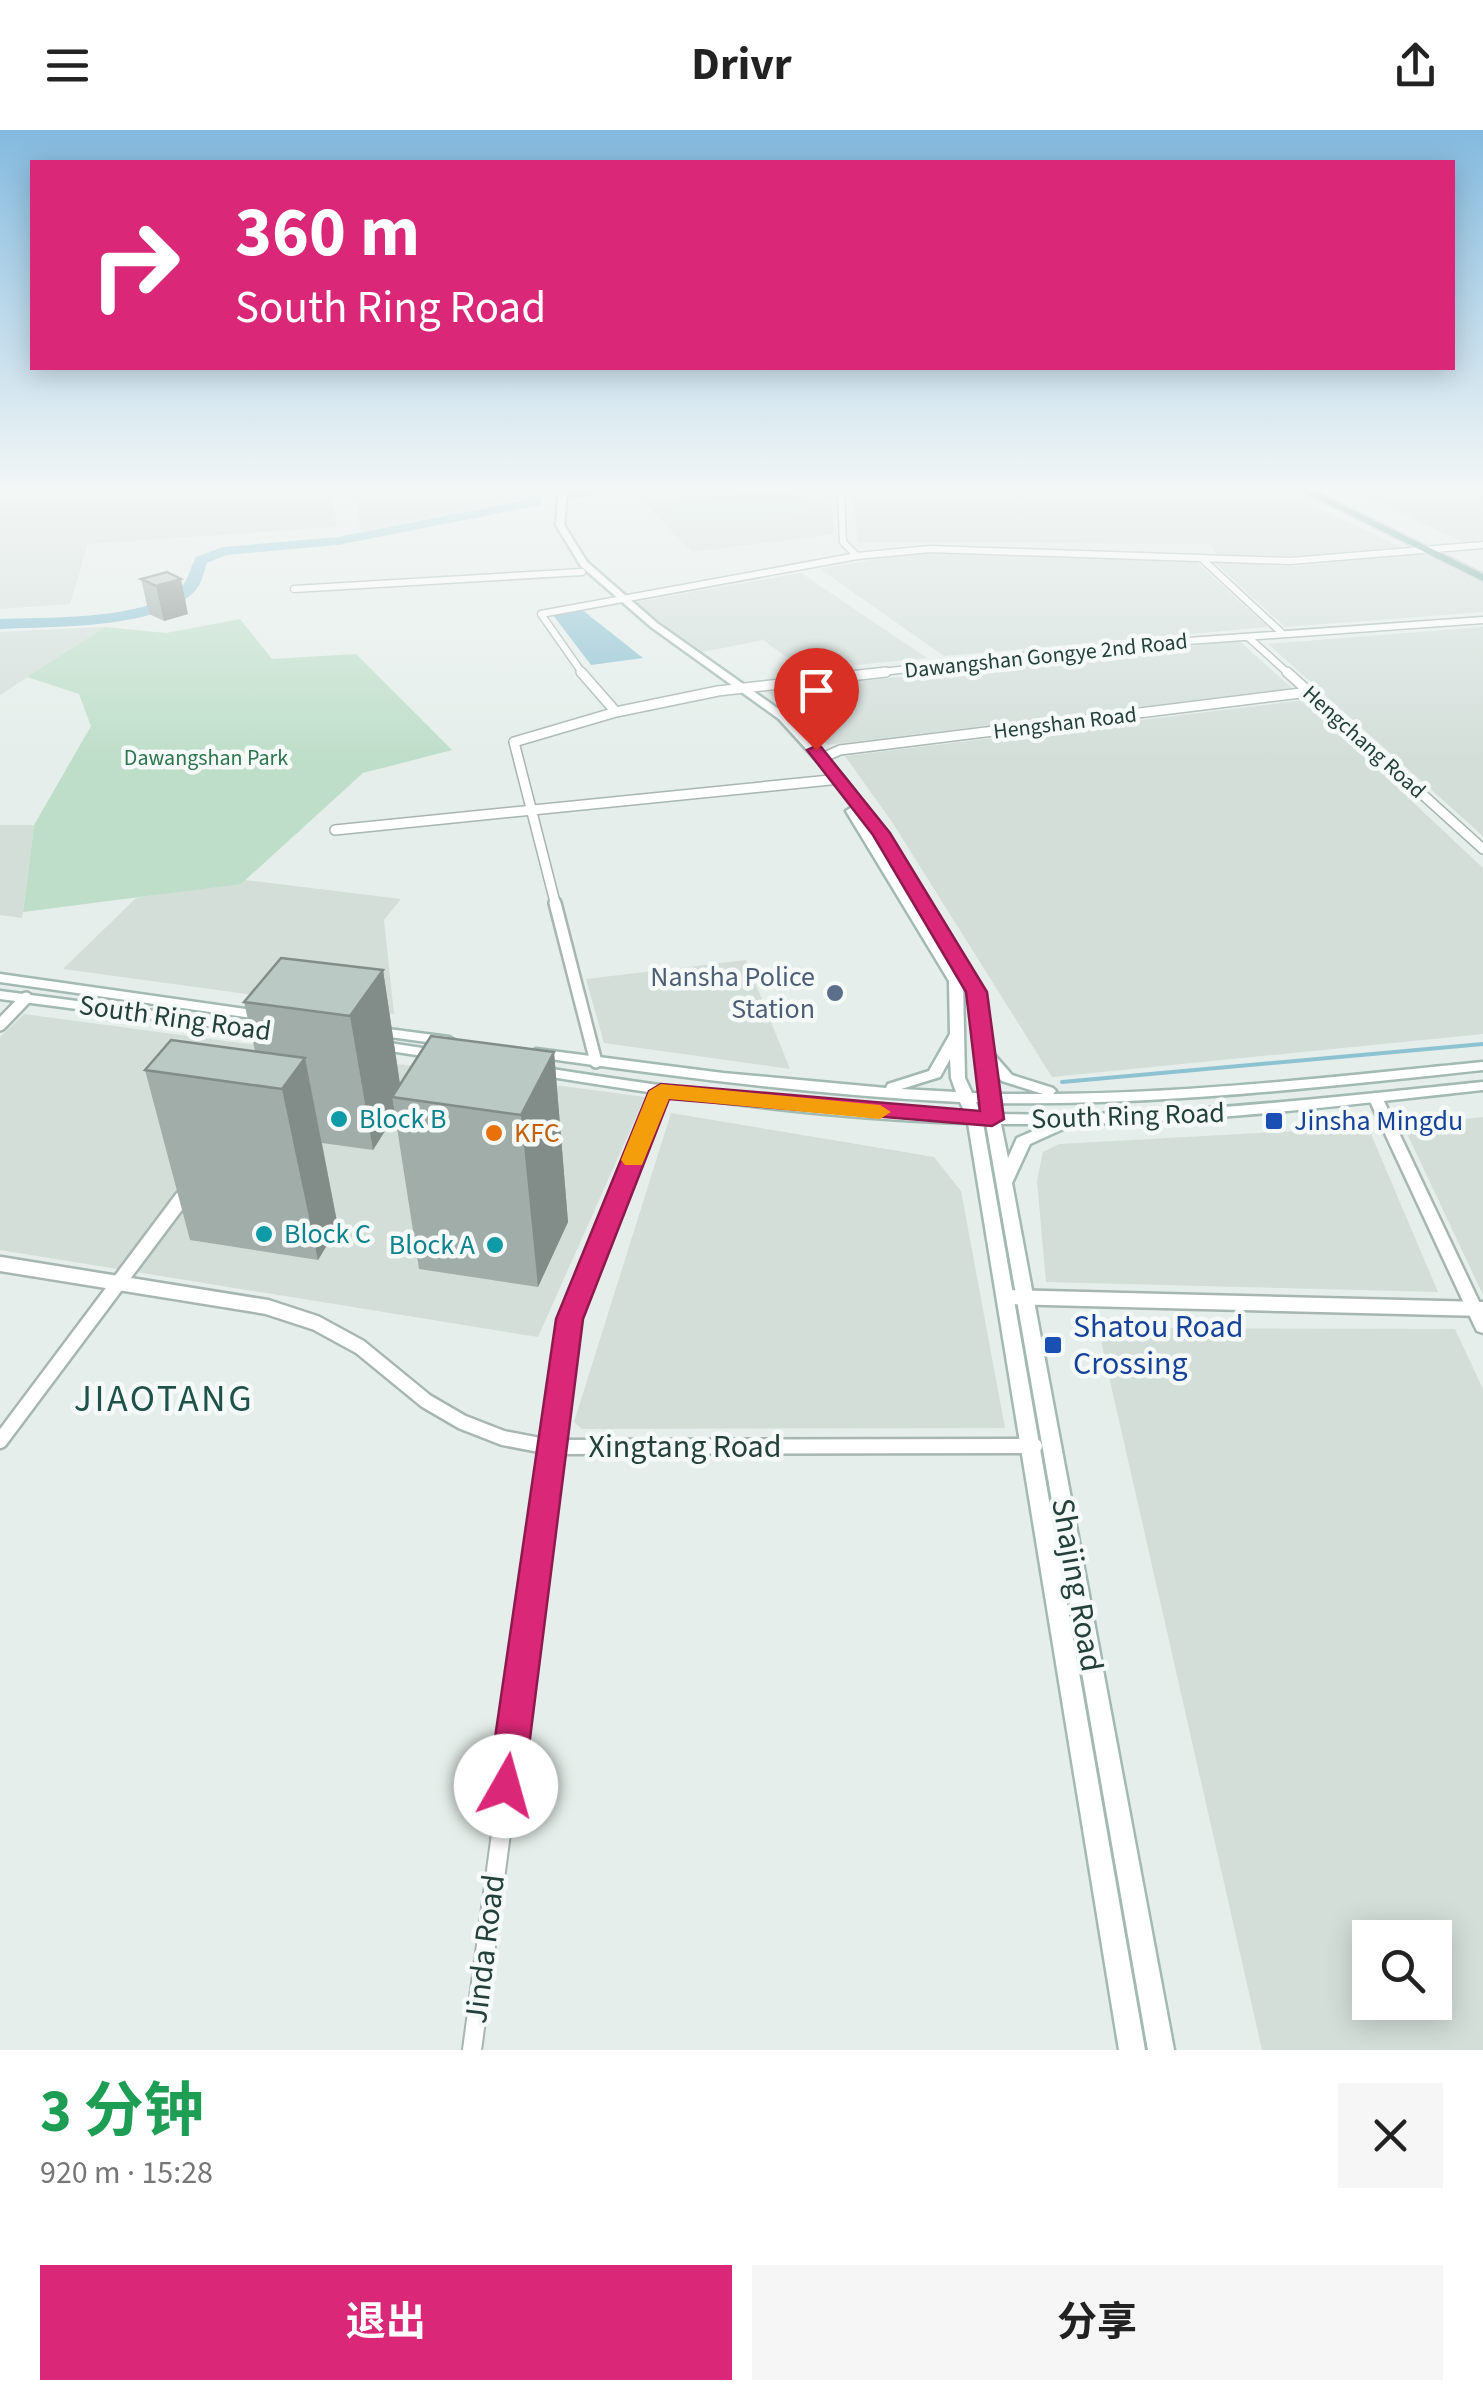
<!DOCTYPE html>
<html lang="zh">
<head>
<meta charset="utf-8">
<style>
  body { margin:0; font-family:"Source Sans 3","Noto Sans SC",sans-serif; background:#f6f6f6; color:#222; height:100vh; display:flex; flex-direction:column; font-size:38px; white-space:nowrap }
  * { box-sizing:border-box; margin:0 }
  p { font-size:32px; color:#767676 }
  .icon { flex:none; width:55px; height:55px; fill:none; stroke:currentColor; stroke-width:2; stroke-linecap:round; stroke-linejoin:round }
  .map { position:relative; height:1920px; overflow:hidden }
  .sheet { display:flex; flex-direction:column; background:#fff; flex:1 }
  .sheet>* { flex:none }
  .banner { position:absolute; left:30px; top:30px; width:1425px; height:210px; border-radius:0px; box-shadow:0 5px 25px #0003; background:#db2777; color:#fff; overflow:hidden }
  .fabs { position:absolute; left:1352px; top:1790px; display:grid; gap:20px }
  .fabs a { display:grid; place-items:center; width:100px; height:100px; border-radius:0px; background:#fff; box-shadow:0 5px 25px #0003; font-size:50px }
  .pin { position:absolute; display:grid; place-items:center; width:85px; height:85px; color:#fff; margin:-102px -42px; border-radius:50% 50% 50% 0; rotate:-45deg; box-shadow:0 0 10px #0007 }
  .pin .icon { rotate:45deg }
  .me { position:absolute; width:110px; margin:-55px; rotate:7deg; stroke-linejoin:round; filter:drop-shadow(0 0 8px #0008) }
  .turn { display:flex; align-items:center; gap:35px; height:210px; padding:0 40px; font-size:45px }
  .turn .icon { width:130px; height:130px; stroke-width:2.5 }
  .turn b { display:block; font-size:70px; line-height:85px }
  .round { display:grid; place-items:center; flex:none; width:105px; height:105px; border-radius:0px; background:#f6f6f6 }
  .headline { display:flex; align-items:center; justify-content:space-between; height:170px; padding:0 40px }
  h1 { font-size:60px; font-weight:700; line-height:75px; color:#1e9e55 }
  .action { display:flex; gap:20px; margin-top:auto; padding:20px 40px }
  .action a { flex:1; height:115px; border-radius:0px; background:#db2777; color:#fff; font-size:40px; font-weight:700; line-height:115px; text-align:center }
  .action a+a { background:#f6f6f6; color:#222 }
  header { display:flex; justify-content:space-between; align-items:center; height:130px; padding:0 40px; background:#fff; font-size:45px; font-weight:700 }
  .map>svg:first-child { display:block }
  .built { fill:#d3ded9; fill-rule:evenodd }
  .green { fill:#bedec9 }
  .water { fill:#8dc2d2 }
  .lines { fill:none; stroke-linecap:round; stroke-linejoin:round }
  .stream { stroke:#8dc2d2; stroke-width:4 }
  .river { fill:#8dc2d2; fill-rule:evenodd }
  .minor-far4-casing { stroke:#a7b6b2; stroke-width:9 }
  .minor-far3-casing { stroke:#a7b6b2; stroke-width:12 }
  .minor-far2-casing { stroke:#a7b6b2; stroke-width:16 }
  .minor-far1-casing { stroke:#a7b6b2; stroke-width:19 }
  .minor-casing { stroke:#a7b6b2; stroke-width:22 }
  .tertiary-casing { stroke:#a7b6b2; stroke-width:5 }
  .secondary-casing { stroke:#a3b9b3; stroke-width:5 }
  .primary-casing { stroke:#c2cac8; stroke-width:4 }
  .minor-far4 { stroke:#fff; stroke-width:6 }
  .minor-far3 { stroke:#fff; stroke-width:9 }
  .minor-far2 { stroke:#fff; stroke-width:11 }
  .minor-far1 { stroke:#fff; stroke-width:14 }
  .minor { stroke:#fff; stroke-width:18 }
  .tertiary { fill:#fff; fill-rule:evenodd }
  .secondary { fill:#fff; fill-rule:evenodd }
  .primary { fill:#6aa398; fill-rule:evenodd }
  .wall { fill:#a0ada9 }
  .shaded-wall { fill:#828d89 }
  .building { fill:#bac9c4; stroke:#828d89; stroke-width:2.5 }
  .route { fill:#db2777; stroke:#8e194d; stroke-width:2.5 }
  .slow { fill:#f59e0b }
  .service-dot { fill:#5c6f8a; stroke:#f5faf8; stroke-width:4 }
  .culture-dot { fill:#0f9aa8; stroke:#f5faf8; stroke-width:4 }
  .transit-dot { fill:#1a4fb4; stroke:#f5faf8; stroke-width:4 }
  .food-dot { fill:#e8710a; stroke:#f5faf8; stroke-width:4 }
  .labels { text-anchor:middle; dominant-baseline:central; stroke-width:9; stroke-linejoin:round; paint-order:stroke }
  .far-street-label { font-size:22px; fill:#24403a; stroke:#f5faf8 }
  .far-park-label { font-size:22px; fill:#2e764f; stroke:#f5faf8 }
  .service-label { font-size:28px; fill:#4e5e75; stroke:#f5faf8; text-anchor:end }
  .street-label { font-size:28px; fill:#24403a; stroke:#f5faf8 }
  .culture-label { font-size:28px; fill:#0d838f; stroke:#f5faf8; text-anchor:start }
  .transit-label { font-size:28px; fill:#164399; stroke:#f5faf8; text-anchor:start }
  .food-label { font-size:28px; fill:#c56008; stroke:#f5faf8; text-anchor:start }
  .near-transit-label { font-size:32px; fill:#164399; stroke:#f5faf8; text-anchor:start }
  .near-street-label { font-size:32px; fill:#24403a; stroke:#f5faf8 }
  .near-quarter-label { font-size:38px; letter-spacing:2.5px; fill:#1f5249; stroke:#f5faf8 }
</style>
</head>
<body>
<header><svg class="icon" aria-label="menu" viewBox="0 0 24 24"><path d="M4 6h16M4 12h16M4 18h16"/></svg>Drivr<svg class="icon" aria-label="share" viewBox="0 0 24 24"><path d="M12 15V3M7 8l5-5 5 5M5 13v7h14v-7"/></svg></header>
<div class="map">
<svg width="1483" height="1920" viewBox="0 0 1483 1920">
  <rect width="100%" height="100%" fill="#e5eeea"/>
  <!-- built -->
  <path class="built" d="M0,361H333L336,397L88,414L70,474L0,479Z
    M357,361H535L534,367L360,402Z
    M633,361H831L834,404L692,422Z
    M852,361H1282L1401,417L1289,426L1217,425L1211,414L858,412Z
    M1353,361H1483V409L1463,412Z
    M923,421L1196,432L1268,497L944,526L820,439Z
    M1423,424L1483,454V482L1285,497L1214,432L1295,436Z
    M801,443L927,528L804,540L763,510L698,523L636,472Z
    M105,497L0,565V502Z
    M1483,497V706L1268,514Z
    M1239,511L1292,558L828,615L767,561Z
    M1304,570L1483,738V904L1052,947L892,692L845,626Z
    M0,695H34L22,788L0,785Z
    M246,750L401,769L384,790L394,884L63,839L136,768Z
    M746,830L790,939L604,913L586,849Z
    M24,884L645,967L538,1207L0,1120V907Z
    M671,983L934,1027L961,1061L1005,1298L582,1299L574,1292Z
    M1483,987V1165L1403,995Z
    M1368,997L1438,1162L1046,1152L1037,1051L1043,1022L1059,1014Z
    M1098,1198L1455,1199L1483,1259V1920H1262ZM1370,1808H1435V1872H1370Z"/>
  <!-- green -->
  <path class="green" d="M757,361L791,363L807,373C790,392 686,399 665,382L678,371Z
    M240,489L272,529L356,524L452,620L363,643L241,754L23,782L34,695L91,596L79,564L27,547L105,497L166,503Z"/>
  <!-- water -->
  <path class="water" d="M581,479L643,528L591,535L553,485Z"/>
  <g class="lines">
    <!-- stream -->
    <path class="stream" d="M1062,952L1483,914"/>
    <!-- river -->
    <path class="river" d="M604,361L574,369L567,365L574,361Z
      M536,368L541,369V375L338,415L226,425L207,433C204,442 202,453 195,461C158,500 51,496 0,499V489C45,487 152,491 183,455C189,448 191,435 196,427L223,417L338,407Z"/>
    <defs>
      <path id="minor-far4" d="M841,361L843,412L857,426
        M1201,428L1283,504
        M294,459L582,442
        M1248,507L1289,544
        M583,544L541,484L857,426L930,419L1290,431L1483,415
        M864,544L1103,517L1483,490"/>
      <path id="minor-far3" d="M581,542L616,582
        M1287,542L1483,719
        M822,628L840,620L1309,562
        M335,700L840,649
        M556,776L514,612L616,582L718,561L886,542"/>
      <path id="minor-far2" d="M555,773L596,932
        M0,895L26,868
        M180,1070L186,1062
        M617,1070L661,961"/>
      <path id="minor-far1" d="M0,1134L267,1177L316,1193L360,1217L426,1271L462,1292L503,1308L550,1317L1035,1316
        M1005,1167L1483,1179
        M0,1311L182,1068
        M536,1445L570,1189L618,1068"/>
      <path id="minor" d="M472,1920L536,1442"/>
      <path id="tertiary" d="M1375,963L1382,967L1483,1180V1203L1477,1201L1475,1197L1368,967Z"/>
      <path id="secondary" d="M559,361H567L564,395L587,432L657,493L787,585L846,650L887,703L983,862L991,921L1012,945L1053,958L1056,961L1053,964C1197,963 1340,946 1483,932V940C1321,957 1160,976 997,973L1000,984C1162,988 1322,968 1483,952V960C1344,975 1205,993 1064,994L1063,999L1030,1014L1012,1053L1174,1920H1148L986,993H983L1145,1920H1119L968,993C824,989 681,968 539,945L532,941L539,937C680,959 822,980 965,983L960,972C818,965 677,947 536,927L529,923L536,919L723,943L886,958L888,954L929,941L950,904L949,851L846,681L852,677L858,681L956,840L876,704L838,654L779,589L651,497L581,436L556,395ZM963,852L969,862L981,963H972L965,948ZM950,929L951,948L956,962L901,959L940,947ZM993,942L1002,951L1043,964H996ZM976,972H982L984,984H980ZM1001,994H1049L1017,1008L1008,1028Z
        M0,844L266,882L273,886L266,890L0,852Z
        M0,861L269,896L276,900L269,904L0,869Z
        M373,897L449,907L456,911L449,915L368,904L366,901Z
        M376,911L442,921L449,925L442,929L371,918L369,915L371,912Z"/>
      <path id="primary" d="M1302,361H1314L1483,444V451Z"/>
    </defs>
    <!-- minor-far4 casing -->
    <use href="#minor-far4" class="minor-far4-casing"/>
    <!-- minor-far3 casing -->
    <use href="#minor-far3" class="minor-far3-casing"/>
    <!-- minor-far2 casing -->
    <use href="#minor-far2" class="minor-far2-casing"/>
    <!-- minor-far1 casing -->
    <use href="#minor-far1" class="minor-far1-casing"/>
    <!-- minor casing -->
    <use href="#minor" class="minor-casing"/>
    <!-- tertiary casing -->
    <use href="#tertiary" class="tertiary-casing"/>
    <!-- secondary casing -->
    <use href="#secondary" class="secondary-casing"/>
    <!-- primary casing -->
    <use href="#primary" class="primary-casing"/>
    <!-- minor-far4 -->
    <use href="#minor-far4" class="minor-far4"/>
    <!-- minor-far3 -->
    <use href="#minor-far3" class="minor-far3"/>
    <!-- minor-far2 -->
    <use href="#minor-far2" class="minor-far2"/>
    <!-- minor-far1 -->
    <use href="#minor-far1" class="minor-far1"/>
    <!-- minor -->
    <use href="#minor" class="minor"/>
    <!-- tertiary -->
    <use href="#tertiary" class="tertiary"/>
    <!-- secondary -->
    <use href="#secondary" class="secondary"/>
    <!-- primary -->
    <use href="#primary" class="primary"/>
  </g>
  <!-- wall -->
  <path class="wall" d="M167,442L188,484L164,491L149,484L141,449Z
    M383,840L400,954L554,922L568,1092L538,1157L419,1139L395,985L373,1020L322,1013L338,1097L318,1130L190,1110L145,940L255,921L244,872Z"/>
  <!-- shaded-wall -->
  <path class="shaded-wall" d="M181,449L188,484L164,491L156,456Z
    M383,840L402,968L392,967L395,985L373,1020L350,886Z
    M554,922L568,1092L538,1157L521,985Z
    M305,928L338,1097L318,1130L282,959Z"/>
  <!-- building -->
  <path class="building" d="M167,442L181,449L156,456L141,449Z
    M281,828L383,840L350,886L244,872Z
    M431,906L554,922L521,985L392,967Z
    M171,910L305,928L282,959L145,940Z"/>
  <!-- sky -->
  <linearGradient id="sky" x2="0" y2="1"><stop stop-color="#83badf"/><stop offset="0.57" stop-color="#f3f7f6"/><stop offset="1" stop-color="#f3f7f6" stop-opacity="0"/></linearGradient>
  <rect width="1483" height="630" fill="url(#sky)"/>
  <!-- route -->
  <path class="route" d="M816,616L821,617L890,703L987,862L1004,989L992,996L669,969L583,1189L524,1656L518,1668L506,1673L494,1668L488,1656L556,1189L649,961L661,954L980,981L966,862L873,705L807,620Z"/>
  <!-- slow -->
  <path class="slow" d="M661,954L880,975L891,982L880,989L669,969L642,1035H625L621,1030L649,961Z"/>
  <!-- markers -->
  <circle class="service-dot" cx="835" cy="863" r="10"/>
  <g class="culture-dot">
    <circle cx="339" cy="989" r="10"/>
    <circle cx="264" cy="1104" r="10"/>
    <circle cx="495" cy="1115" r="10"/>
  </g>
  <g class="transit-dot">
    <rect x="1264" y="981" width="20" height="20" rx="5"/>
    <rect x="1043" y="1205" width="20" height="20" rx="5"/>
  </g>
  <circle class="food-dot" cx="494" cy="1003" r="10"/>
  <g class="labels">
    <!-- far-street labels -->
    <g class="far-street-label">
      <text transform="translate(1046 526) rotate(-6)">Dawangshan Gongye 2nd Road</text>
      <text transform="translate(1065 593) rotate(-7)">Hengshan Road</text>
      <text transform="translate(1364 612) rotate(42)">Hengchang Road</text>
    </g>
    <!-- far-park labels -->
    <g class="far-park-label">
      <text x="206" y="628">Dawangshan Park</text>
    </g>
    <!-- service labels -->
    <g class="service-label">
      <text x="815" y="847">Nansha Police<tspan x="815" dy="32">Station</tspan></text>
    </g>
    <!-- street labels -->
    <g class="street-label">
      <text transform="translate(175 888) rotate(8)">South Ring Road</text>
      <text transform="translate(1128 986) rotate(-2)">South Ring Road</text>
    </g>
    <!-- culture labels -->
    <g class="culture-label">
      <text x="359" y="989">Block B</text>
      <text x="284" y="1104">Block C</text>
      <text x="475" y="1115" text-anchor="end">Block A</text>
    </g>
    <!-- transit labels -->
    <g class="transit-label">
      <text x="1294" y="991">Jinsha Mingdu</text>
    </g>
    <!-- food labels -->
    <g class="food-label">
      <text x="514" y="1003">KFC</text>
    </g>
    <!-- near-transit labels -->
    <g class="near-transit-label">
      <text x="1073" y="1197">Shatou Road<tspan x="1073" dy="37">Crossing</tspan></text>
    </g>
    <!-- near-street labels -->
    <g class="near-street-label">
      <text x="685" y="1317">Xingtang Road</text>
      <text transform="translate(1077 1455) rotate(80)">Shajing Road</text>
      <text transform="translate(485 1819) rotate(-83)">Jinda Road</text>
    </g>
    <!-- near-quarter labels -->
    <g class="near-quarter-label">
      <text x="164" y="1269">JIAOTANG</text>
    </g>
  </g>
</svg>
<div class="fabs">
<a><svg class="icon" aria-label="search" viewBox="0 0 24 24"><circle cx="10" cy="10" r="6"/><path d="M15 15l6 6"/></svg></a>
</div>
<div class="pin" style="left:816px;top:620px;background:#d93025"><svg class="icon" aria-label="arrive" viewBox="0 0 24 24"><path d="M6 21V4h12l-3 4 3 4H6"/></svg></div>
<svg class="me" style="left:506px;top:1656px" viewBox="-20 -20 40 40"><circle r="19" fill="#fff"/><path d="M0-13L10 11 0 6-10 11z" fill="#db2777"/></svg>
<div class="banner">
<div class="turn"><svg class="icon" aria-label="right" viewBox="0 0 24 24"><path d="M7 20v-9h11M14 6l5 5-5 5"/></svg><div><b>360 m</b>South Ring Road</div></div>
</div>
</div>
<section class="sheet">
<div class="headline"><div><h1>3 分钟</h1><p>920 m · 15:28</p></div><a class="round"><svg class="icon" aria-label="close" viewBox="0 0 24 24"><path d="M6 6l12 12M18 6L6 18"/></svg></a></div>
<div class="action"><a>退出</a><a>分享</a></div>
</section>
</body>
</html>
